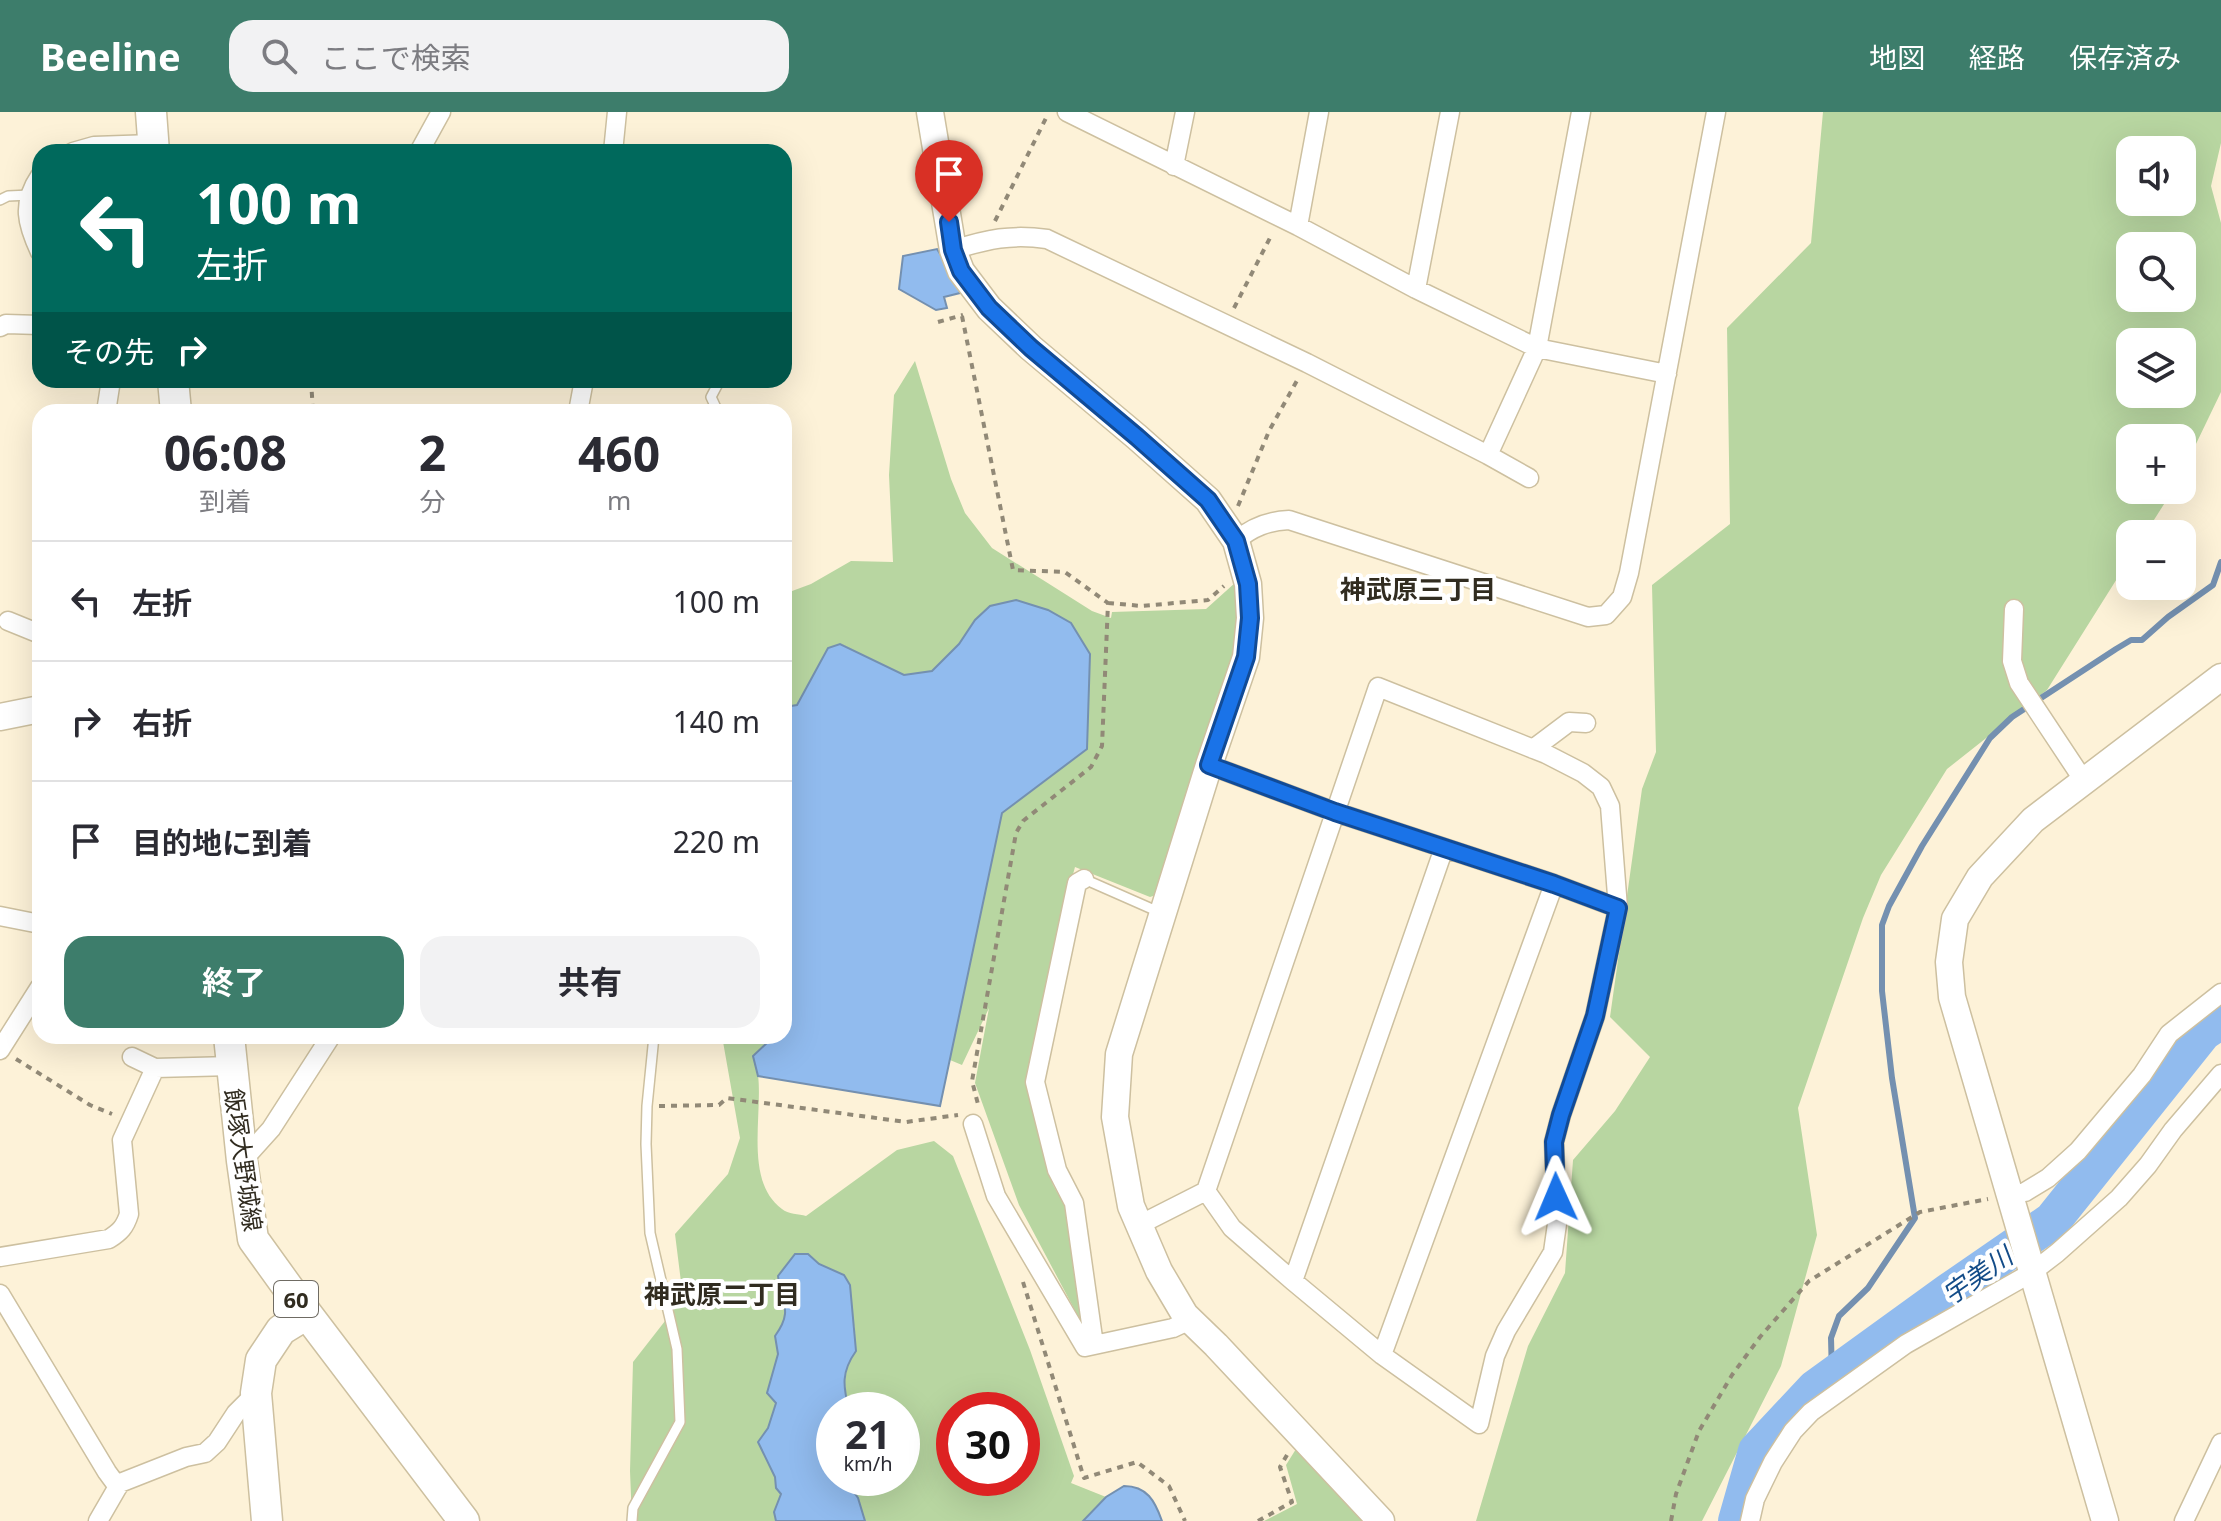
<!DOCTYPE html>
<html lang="ja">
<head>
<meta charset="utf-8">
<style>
  body { margin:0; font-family:"Noto Sans","Noto Sans JP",sans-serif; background:#f2f2f3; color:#2b2b33; height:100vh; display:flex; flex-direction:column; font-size:30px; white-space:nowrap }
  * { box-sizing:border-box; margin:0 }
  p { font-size:26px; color:#7c7c81 }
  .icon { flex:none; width:44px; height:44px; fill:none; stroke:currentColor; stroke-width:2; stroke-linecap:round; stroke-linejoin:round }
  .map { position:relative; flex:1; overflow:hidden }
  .sheet { position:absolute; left:32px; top:292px; width:760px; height:640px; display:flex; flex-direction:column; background:#fff; border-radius:24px; box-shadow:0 8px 32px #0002 }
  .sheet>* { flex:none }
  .guide { position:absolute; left:32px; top:32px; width:760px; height:244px; border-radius:24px; box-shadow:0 8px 32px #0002; background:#00695c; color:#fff; overflow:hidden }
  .buttons { position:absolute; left:2116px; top:24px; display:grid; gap:16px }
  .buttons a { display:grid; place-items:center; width:80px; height:80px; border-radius:16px; background:#fff; box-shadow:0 8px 32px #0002; font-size:40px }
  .speed { position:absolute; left:816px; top:1280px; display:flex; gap:16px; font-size:40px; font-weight:700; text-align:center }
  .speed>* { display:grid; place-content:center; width:104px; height:104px; border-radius:50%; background:#fff; box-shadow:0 8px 32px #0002; line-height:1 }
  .speed small { font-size:20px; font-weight:400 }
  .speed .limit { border:12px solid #d22; background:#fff; color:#111 }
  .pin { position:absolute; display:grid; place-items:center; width:68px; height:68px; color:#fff; margin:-82px -34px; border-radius:50% 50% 50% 0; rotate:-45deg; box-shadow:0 0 8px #0007 }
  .pin .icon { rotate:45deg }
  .me { position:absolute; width:88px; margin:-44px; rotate:359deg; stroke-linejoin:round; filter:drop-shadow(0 0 6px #0008) }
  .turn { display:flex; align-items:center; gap:28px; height:168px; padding:0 32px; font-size:36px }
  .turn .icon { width:104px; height:104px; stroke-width:2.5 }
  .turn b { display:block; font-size:56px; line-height:68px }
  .then { display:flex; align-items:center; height:76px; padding:0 32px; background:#0003; gap:16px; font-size:30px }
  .eta { display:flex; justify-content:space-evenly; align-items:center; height:136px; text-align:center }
  .eta b { font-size:48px; font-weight:700; line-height:56px }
  .button { display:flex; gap:16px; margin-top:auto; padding:16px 32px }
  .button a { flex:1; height:92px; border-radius:24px; background:#3d7d6b; color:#fff; font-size:32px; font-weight:700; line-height:92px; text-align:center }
  .button a+a { background:#f2f2f3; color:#2b2b33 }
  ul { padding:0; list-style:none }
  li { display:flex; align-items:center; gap:24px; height:120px; padding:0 32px; border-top:2px solid #e1e1e2 }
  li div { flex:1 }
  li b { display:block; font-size:30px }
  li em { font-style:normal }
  header { display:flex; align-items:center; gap:48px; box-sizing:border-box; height:112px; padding:0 40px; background:#3d7d6b; color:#fff }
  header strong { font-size:38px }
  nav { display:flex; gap:44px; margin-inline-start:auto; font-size:28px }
  .search { width:560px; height:72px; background:#f2f2f3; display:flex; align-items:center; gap:20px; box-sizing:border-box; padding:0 28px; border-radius:24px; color:#7c7c81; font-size:30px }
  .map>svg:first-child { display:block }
  .green { fill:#b8d6a1; fill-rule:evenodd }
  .water { fill:#91bbee; stroke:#7490b0; stroke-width:2 }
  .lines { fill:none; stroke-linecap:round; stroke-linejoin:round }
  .stream { stroke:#7490b0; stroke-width:6 }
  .river { stroke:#91bbee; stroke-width:38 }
  .lane-casing { stroke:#cdc0a0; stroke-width:12 }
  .street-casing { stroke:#cdc0a0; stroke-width:21 }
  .secondary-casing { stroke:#cdc0a0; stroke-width:29 }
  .primary-casing { stroke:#cdc0a0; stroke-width:33 }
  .path { stroke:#918977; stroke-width:4; stroke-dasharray:6 6; stroke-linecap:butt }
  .lane { stroke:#fff; stroke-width:9 }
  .street { stroke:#fff; stroke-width:18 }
  .secondary { stroke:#fff; stroke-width:26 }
  .primary { stroke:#fff; stroke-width:30 }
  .route-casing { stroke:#114b97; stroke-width:20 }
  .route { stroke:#1a73e8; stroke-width:14 }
  .labels { text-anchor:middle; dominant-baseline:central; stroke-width:8; stroke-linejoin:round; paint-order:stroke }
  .shield { fill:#fff; stroke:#6f6b63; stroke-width:2 }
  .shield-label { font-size:22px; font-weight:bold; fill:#312c20 }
  .street-label { font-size:24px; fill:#312c20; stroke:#fff }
  .neighbourhood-label { font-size:26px; font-weight:bold; fill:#312c20; stroke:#fff }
  .water-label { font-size:26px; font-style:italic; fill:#134c88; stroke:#fff }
</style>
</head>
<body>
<header>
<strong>Beeline</strong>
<div class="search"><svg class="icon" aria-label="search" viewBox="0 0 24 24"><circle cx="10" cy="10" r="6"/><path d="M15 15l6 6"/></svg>ここで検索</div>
<nav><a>地図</a><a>経路</a><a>保存済み</a></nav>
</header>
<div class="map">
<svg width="2221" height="1409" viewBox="0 0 2221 1409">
  <rect width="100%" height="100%" fill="#fdf2d8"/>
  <!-- green -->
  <path class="green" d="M1823,0H2221V31L2211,74L2221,111V280L2182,361V326H2130V378H2173L2145,422H2130V446L2047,578L1947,657L1881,763L1863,806L1798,996L1817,1123L1781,1254L1702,1409H1476L1528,1234L1565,1161L1573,1048L1615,999L1650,945L1610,905L1642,677L1656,640L1652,473L1730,412L1727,216L1811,131ZM2130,38H2182V90H2130ZM2130,134H2182V186H2130ZM2130,230H2182V282H2130Z
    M915,249L951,367L965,401L992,436L1092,499L1111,506L1112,500L1206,497L1236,470L1238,499L1236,541L1156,783L1150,785L1075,755L1056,825L1029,968L1053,1073L1067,1097L1088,1223L1019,1093L975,971L989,896L962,953L950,948L1002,701L1087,637L975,508L959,532L932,559L904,563L841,532L828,536L797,593L784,595V482L811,472L851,449L893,450L889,363L894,283Z
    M722,924H766L768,930L753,945C755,951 757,957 758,963C763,1003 744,1069 782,1097C788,1102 799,1102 806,1104L897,1038L934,1029L953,1044L1030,1238L1074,1364L1071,1371L1106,1385L1083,1409H865L858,1386L844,1366H902V1298H849C845,1281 843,1265 848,1248C850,1240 855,1231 855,1223C857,1200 824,1157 808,1142L778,1164C781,1192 794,1198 775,1224L778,1242L767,1281L776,1291L768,1317L758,1330L775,1365L776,1376L781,1382L774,1400L776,1409H632L630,1359L633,1250L683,1186L675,1122L728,1062L740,1026ZM954,1298H1022V1366H954Z
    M1296,1337L1367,1409H1264L1297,1392L1286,1353Z"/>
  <!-- water -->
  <path class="water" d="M937,137L964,180L944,185L947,196L936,198L899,177L903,144Z
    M1016,488L1048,498L1071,511L1090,542L1087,637L1002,701L940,994L758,964L753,944L768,930L766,924H784V595L797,593L828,536L840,532L904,563L932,559L959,532L975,508L990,494Z
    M795,1142H808L819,1152L844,1163L850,1173L856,1239C841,1260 843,1274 849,1298H834V1366H844L858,1386L865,1409H776L774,1400L781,1382L776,1376L775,1365L758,1330L768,1316L776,1291L767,1281L778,1242L775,1224C794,1198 781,1191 778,1164Z
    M1124,1374C1147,1374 1155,1389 1162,1409H1083L1106,1385Z"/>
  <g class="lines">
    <!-- stream -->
    <path class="stream" d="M1832,1264L1831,1226L1839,1204L1868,1176L1915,1106L1892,966L1882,879V813L1889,794L1922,734L1990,626L2012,605L2116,537L2131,528H2142L2168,505L2213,473L2221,450"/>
    <!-- river -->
    <path class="river" d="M1737,1409L1757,1339L1815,1277L1949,1180L2052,1109L2203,920L2221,908"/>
    <defs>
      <path id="lane" d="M0,88L8,84L30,83
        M718,300L711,285L720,268
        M1084,767L1159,800
        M632,1409L633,1396L680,1310L677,1237L650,1121L646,1032L647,994L654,924"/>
      <path id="street" d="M1067,0L1298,114L1416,177L1537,236L1667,262
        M73,40L94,34L153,32
        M419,40L441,0
        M613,40L617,0
        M1174,54L1185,0
        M40,64C21,92 27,112 40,140
        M1298,114L1319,0
        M953,138C988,127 1011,122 1047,127L1307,251L1488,343L1537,236L1581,0
        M1416,177L1450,0
        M0,215L6,212L40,213
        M106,300L111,268
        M578,300L584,268
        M1488,343L1529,366
        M1236,429C1252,415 1268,409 1289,408L1588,505L1606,503L1622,485L1629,461L1716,0
        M2014,497L2012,549L2019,571L2084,669
        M8,509L40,522
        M1533,637L1569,610L1586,611
        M1209,653L1335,700L1554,772L1618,796
        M1084,767L1077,771L1035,970L1057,1058L1074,1091L1094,1233
        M0,804L40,812
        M0,938L40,875
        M132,945L155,956L232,954
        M973,1012L996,1084L1085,1235L1173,1216L1190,1208
        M242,1049L271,1017L331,924
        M2008,1083L2025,1080L2048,1066L2078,1039L2142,963L2169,922L2221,881
        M1139,1113L1206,1079L1378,575L1546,642L1583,661L1601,675L1610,694L1618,796L1595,904L1561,1003L1554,1030L1557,1112L1553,1140L1506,1219L1495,1244L1479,1312L1382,1243L1293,1169L1232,1116L1206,1079
        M0,1145L109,1127C120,1120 125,1115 129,1102L122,1028L155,956
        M1293,1169L1444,736
        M0,1182L107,1360L118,1375
        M1382,1243L1554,772
        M98,1409L120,1371L186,1345L205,1341L217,1330L236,1301L256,1281
        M1750,1409L1755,1387L1773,1350L1793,1319L1811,1300L1906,1232L2031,1161L2057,1141L2119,1086L2148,1053L2173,1018L2221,962
        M2184,1409L2221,1331"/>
      <path id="secondary" d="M930,0L953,138L961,159L989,196L1031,236L1137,325L1208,388L1236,429L1248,472L1250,506L1246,545L1209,653L1119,942L1115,1005L1131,1094L1159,1159L1185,1203L1216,1233L1381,1409
        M0,605L40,597
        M2105,1409L1952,885L1949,850L1955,807L1980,765L2033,708L2221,565"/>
      <path id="primary" d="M151,0L154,40
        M173,268L176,300
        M229,924L242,1049L253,1127L307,1202L464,1409
        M267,1409L256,1281L261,1248L281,1218L307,1202"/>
    </defs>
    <!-- lane casing -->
    <use href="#lane" class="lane-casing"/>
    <!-- street casing -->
    <use href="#street" class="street-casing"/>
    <!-- secondary casing -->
    <use href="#secondary" class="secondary-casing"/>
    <!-- primary casing -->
    <use href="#primary" class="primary-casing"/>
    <!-- path -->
    <path class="path" d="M995,109L1048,2
      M1234,196L1272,122
      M962,204L1013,458L1065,460L1108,491L1102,634L1091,655L1023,709L1016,721L972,969L979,996
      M938,210L963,203
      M311,268L313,300
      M1238,394L1269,319L1299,265
      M1108,491L1142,494L1208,488L1224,474
      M16,947L90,993L112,1002
      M659,994L719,993L727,986L906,1010L958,1003
      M1023,1170L1084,1366L1137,1350L1169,1374L1185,1409
      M1258,1409L1292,1390L1280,1355L1287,1343
      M1671,1409L1676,1382L1699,1319L1732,1263L1760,1225L1809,1169L1920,1100L1988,1087"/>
    <!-- lane -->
    <use href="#lane" class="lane"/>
    <!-- street -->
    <use href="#street" class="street"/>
    <!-- secondary -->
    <use href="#secondary" class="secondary"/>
    <!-- primary -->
    <use href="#primary" class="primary"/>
  </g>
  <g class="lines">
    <defs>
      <path id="route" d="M949,110L953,138L961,159L989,196L1031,236L1137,325L1208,388L1236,429L1248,472L1250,506L1246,545L1209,653L1335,700L1554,772L1618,796L1595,904L1561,1003L1554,1030L1556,1085"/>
    </defs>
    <!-- route casing -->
    <use href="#route" class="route-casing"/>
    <!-- route -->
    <use href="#route" class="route"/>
  </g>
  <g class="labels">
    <!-- shield labels -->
    <rect class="shield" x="274" y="1169" width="44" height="36" rx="6"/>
    <g class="shield-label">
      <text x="296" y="1187">60</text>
    </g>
    <!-- street labels -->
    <g class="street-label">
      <text transform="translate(244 1048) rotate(82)">飯塚大野城線</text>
    </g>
    <!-- neighbourhood labels -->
    <g class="neighbourhood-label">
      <text x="1418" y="477">神武原三丁目</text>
      <text x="722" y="1182">神武原二丁目</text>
    </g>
    <!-- water labels -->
    <g class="water-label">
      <text transform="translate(1977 1163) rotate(-35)">宇美川</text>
    </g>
  </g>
</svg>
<div class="buttons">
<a><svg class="icon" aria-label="sound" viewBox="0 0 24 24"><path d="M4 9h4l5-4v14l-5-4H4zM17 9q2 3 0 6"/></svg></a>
<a><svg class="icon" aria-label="search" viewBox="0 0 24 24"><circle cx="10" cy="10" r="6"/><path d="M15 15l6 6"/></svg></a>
<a><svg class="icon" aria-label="layers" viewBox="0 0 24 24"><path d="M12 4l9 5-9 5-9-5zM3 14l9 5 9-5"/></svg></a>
<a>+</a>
<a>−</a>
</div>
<div class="speed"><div>21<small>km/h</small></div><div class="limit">30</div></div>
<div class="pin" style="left:949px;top:110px;background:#d93025"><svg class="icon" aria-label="arrive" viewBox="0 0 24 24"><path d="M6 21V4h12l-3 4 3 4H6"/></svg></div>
<svg class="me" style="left:1556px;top:1085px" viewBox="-20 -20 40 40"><path d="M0-17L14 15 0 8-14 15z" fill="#1a73e8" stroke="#fff" stroke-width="4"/></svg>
<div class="guide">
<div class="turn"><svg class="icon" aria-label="left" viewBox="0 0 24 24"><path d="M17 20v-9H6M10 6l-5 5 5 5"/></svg><div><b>100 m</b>左折</div></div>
<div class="then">その先<svg class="icon" aria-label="right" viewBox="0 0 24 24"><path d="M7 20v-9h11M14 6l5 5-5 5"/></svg></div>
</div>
<section class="sheet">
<div class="eta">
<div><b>06:08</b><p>到着</p></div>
<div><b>2</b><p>分</p></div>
<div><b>460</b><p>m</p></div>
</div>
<ul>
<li><svg class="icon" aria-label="left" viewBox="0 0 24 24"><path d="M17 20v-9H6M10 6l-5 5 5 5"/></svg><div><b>左折</b></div><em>100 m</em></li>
<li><svg class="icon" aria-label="right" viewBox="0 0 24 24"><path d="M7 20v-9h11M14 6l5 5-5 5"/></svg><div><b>右折</b></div><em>140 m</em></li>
<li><svg class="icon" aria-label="arrive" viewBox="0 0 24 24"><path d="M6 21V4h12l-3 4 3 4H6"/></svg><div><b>目的地に到着</b></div><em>220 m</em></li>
</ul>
<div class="button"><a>終了</a><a>共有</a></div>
</section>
</div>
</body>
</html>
